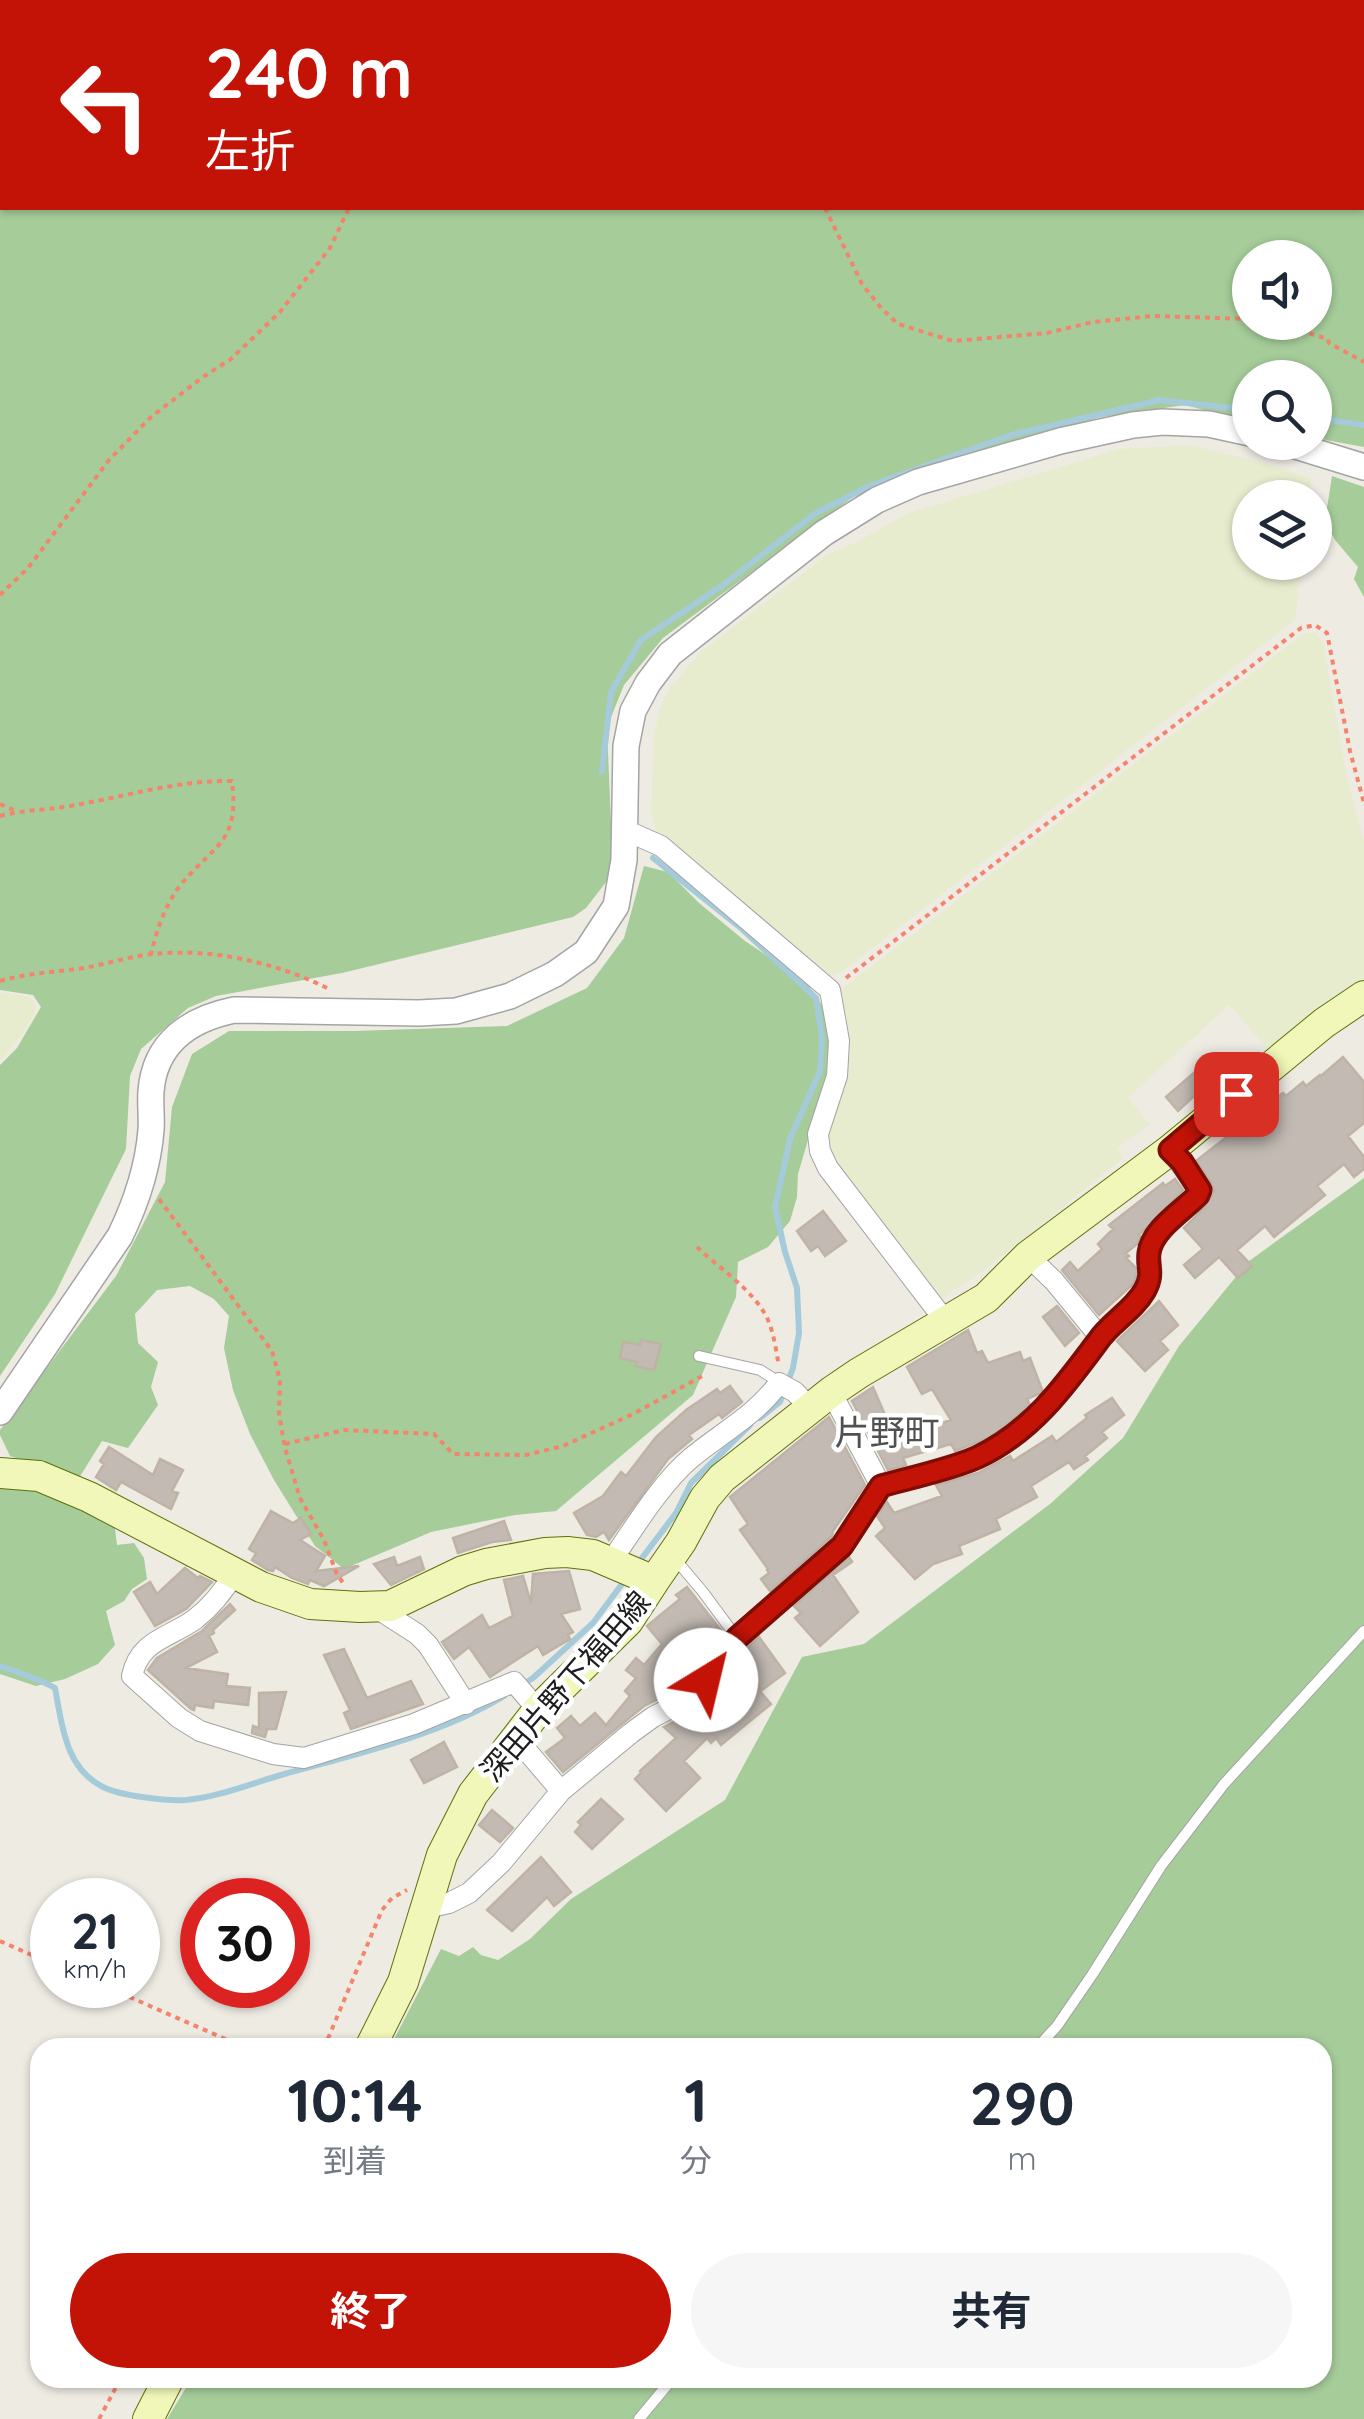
<!DOCTYPE html>
<html lang="ja">
<head>
<meta charset="utf-8">
<style>
  body { margin:0; font-family:Quicksand,"Noto Sans JP",sans-serif; background:#f6f6f7; color:#1f2937; height:100vh; display:flex; flex-direction:column; font-size:38px; white-space:nowrap }
  * { box-sizing:border-box; margin:0 }
  p { font-size:32px; color:#747a83 }
  .icon { flex:none; width:55px; height:55px; fill:none; stroke:currentColor; stroke-width:2; stroke-linecap:round; stroke-linejoin:round }
  .map { position:relative; flex:1; overflow:hidden }
  .sheet { position:absolute; left:30px; top:2038px; width:1302px; height:350px; display:flex; flex-direction:column; background:#fff; border-radius:30px; box-shadow:0 2px 8px #0004 }
  .sheet>* { flex:none }
  .banner { position:absolute; left:0px; top:0px; width:1365px; height:210px; box-shadow:0 2px 8px #0004; background:#c31307; color:#fff; overflow:hidden }
  .fabs { position:absolute; left:1232px; top:240px; display:grid; gap:20px }
  .fabs a { display:grid; place-items:center; width:100px; height:100px; border-radius:50%; background:#fff; box-shadow:0 2px 8px #0004; font-size:50px }
  .speed { position:absolute; left:30px; top:1878px; display:flex; gap:20px; font-size:50px; font-weight:700; text-align:center }
  .speed>* { display:grid; place-content:center; width:130px; height:130px; border-radius:50%; background:#fff; box-shadow:0 2px 8px #0004; line-height:1 }
  .speed small { font-size:25px; font-weight:400 }
  .speed .limit { border:15px solid #d22; background:#fff; color:#111 }
  .pin { position:absolute; display:grid; place-items:center; width:85px; height:85px; color:#fff; margin:-42px; border-radius:20px; box-shadow:0 5px 15px #0006 }
  .me { position:absolute; width:110px; margin:-55px; rotate:36deg; stroke-linejoin:round; filter:drop-shadow(0 0 8px #0008) }
  .turn { display:flex; align-items:center; gap:35px; height:210px; padding:0 40px; font-size:45px }
  .turn .icon { width:130px; height:130px; stroke-width:2.5 }
  .turn b { display:block; font-size:70px; line-height:85px }
  .eta { display:flex; justify-content:space-evenly; align-items:center; height:170px; text-align:center }
  .eta b { font-size:60px; font-weight:700; line-height:70px }
  .cta { display:flex; gap:20px; margin-top:auto; padding:20px 40px }
  .cta a { flex:1; height:115px; border-radius:60px; background:#c31307; color:#fff; font-size:40px; font-weight:700; line-height:115px; text-align:center }
  .cta a+a { background:#f6f6f7; color:#1f2937 }
  .map>svg:first-child { display:block }
  .farmland { fill:#e8eccf }
  .forest { fill:#a5cc99; fill-rule:evenodd }
  .lines { fill:none; stroke-linecap:round; stroke-linejoin:round }
  .stream { stroke:#a5cbda; stroke-width:6 }
  .building { fill:#c2bab3; stroke:#bfb3a6; stroke-width:2.5 }
  .service-casing { stroke:#a4a4a4; stroke-width:12 }
  .minor-casing { stroke:#a4a4a4; stroke-width:22 }
  .tertiary-casing { stroke:#a4a4a4; stroke-width:28 }
  .secondary-casing { stroke:#5e7008; stroke-width:32 }
  .path { stroke:#f5846d; stroke-width:4; stroke-dasharray:5 5; stroke-linecap:butt }
  .service { stroke:#fff; stroke-width:10 }
  .minor { stroke:#fff; stroke-width:20 }
  .tertiary { stroke:#fff; stroke-width:25 }
  .secondary { stroke:#f0f7b8; stroke-width:30 }
  .route-casing { stroke:#7f0c05; stroke-width:25 }
  .route { stroke:#c31307; stroke-width:18 }
  .labels { text-anchor:middle; dominant-baseline:central; stroke-width:9; stroke-linejoin:round; paint-order:stroke }
  .street-label { font-size:30px; fill:#1d1d1d; stroke:#fff }
  .quarter-label { font-size:35px; fill:#505050; stroke:#fff }
</style>
</head>
<body>
<div class="map">
<svg width="1364" height="2419" viewBox="0 0 1364 2419">
  <rect width="100%" height="100%" fill="#eeebe3"/>
  <!-- farmland -->
  <path class="farmland" d="M1189,445L1264,463L1311,478L1309,497L1250,498V562L1302,563L1295,620L843,971L831,976L826,972L656,832L651,812L654,737L659,710L670,687L702,651L828,554L859,541L906,514L1119,449Z
    M1304,633H1316L1323,642L1348,782L1364,840V980L1333,1002L1273,1055L1229,1005L1128,1098L1150,1124L1117,1148L1123,1158L989,1267L941,1299L832,1159L826,1147L839,995L843,988Z
    M0,992L30,997L36,1005L35,1013L22,1034L0,1062Z"/>
  <!-- forest -->
  <path class="forest" d="M0,0H1364V447L1315,438V378H1250V422L1185,405L1101,417L942,463L853,497L663,638L624,685L607,727L613,873L586,908L573,917L342,973L216,996L188,1008L141,1049L130,1076L126,1149L55,1294L0,1376V1065L17,1048L41,1007L33,995L0,990ZM2,2H1362V208H2ZM1250,258H1315V322H1250Z
    M1332,476L1364,487V597L1354,579L1358,567L1335,540L1325,521Z
    M644,866L668,872L699,903L745,941L806,982L822,1005L829,1039L828,1072L798,1174L797,1197L790,1221L768,1247L738,1262L736,1297L693,1395L556,1511L515,1515L431,1532L344,1569L315,1546L274,1480L250,1434L233,1390L224,1348L229,1316L214,1299L190,1286L157,1290L135,1314L138,1343L158,1362L151,1387L158,1405L128,1448L102,1441L79,1478L10,1456L0,1435V1430L116,1276L165,1182L172,1107L192,1054L229,1031H354L507,1026L587,988L624,938Z
    M1364,1178V2419H167L192,2378H1322V2048L390,2047L441,1949L459,1956L473,1947L481,1955L498,1960L530,1939L571,1899L725,1800L802,1657L864,1644L1050,1504L1123,1438L1179,1346L1249,1261Z
    M0,1485L67,1497L114,1521L117,1545L134,1543L144,1558L147,1579L132,1589L124,1601L106,1611L115,1645L98,1664L65,1679L36,1686L0,1674Z"/>
  <g class="lines">
    <!-- stream -->
    <path class="stream" d="M1315,418L1364,425
      M602,772L611,692L641,640L723,585L816,513L869,486L1011,435L1160,400L1250,410
      M653,858L742,929L816,998L822,1038L820,1071L790,1139L775,1207L785,1252L797,1288L799,1333L793,1368L780,1402L760,1418
      M636,1566L676,1513L691,1483L750,1425
      M0,1666C13,1670 45,1682 55,1688C62,1725 65,1768 103,1787C121,1796 166,1801 186,1800C218,1797 250,1784 281,1775C352,1755 441,1735 504,1696
      M523,1684L533,1678L593,1623L625,1580"/>
  </g>
  <!-- building -->
  <path class="building" d="M1216,1054L1232,1072L1201,1100L1196,1094L1178,1111L1166,1097Z
    M1343,1057L1364,1082V1123L1348,1136L1364,1157V1169L1354,1177L1344,1164L1317,1186L1325,1195L1274,1237L1265,1226L1237,1250L1252,1266L1238,1278L1219,1257L1195,1278L1184,1265L1203,1249L1184,1228L1206,1206L1214,1191L1211,1182L1196,1161L1283,1093L1286,1096L1303,1082L1306,1086L1320,1075L1321,1076Z
    M1175,1179L1183,1190L1139,1235L1140,1237L1137,1244L1126,1253L1129,1256L1126,1258L1138,1270L1133,1284L1099,1315L1062,1270L1070,1262L1078,1271L1102,1249L1098,1244L1113,1229L1109,1225L1163,1183L1165,1186Z
    M823,1211L846,1241L825,1256L818,1246L811,1251L797,1231Z
    M1159,1301L1178,1325L1160,1341L1168,1350L1145,1371L1117,1341Z
    M1057,1306L1079,1333L1065,1346L1043,1317Z
    M968,1330L977,1353L982,1351L988,1363L1020,1352L1023,1361L1030,1358L1043,1392L1027,1399L1030,1405L1003,1428L986,1439L955,1451L951,1444L903,1458L906,1465L888,1470L852,1401L873,1387L895,1438L951,1420L932,1389L922,1394L907,1367Z
    M641,1340L661,1344L654,1370L636,1366L637,1362L620,1358L623,1342L640,1345Z
    M730,1386L742,1402L722,1418L719,1414L689,1435L692,1439L668,1459L609,1540L604,1532L596,1537L587,1535L574,1513L603,1496L621,1472L626,1476L656,1437L686,1410L717,1389L720,1393Z
    M1112,1398L1124,1415L1102,1432L1107,1438L1085,1456L1088,1460L1074,1469L1069,1462L1031,1486L1037,1497L996,1519L1000,1529L959,1546L962,1554L933,1564L915,1579L876,1536L885,1528L877,1516L887,1502L894,1513L942,1496L936,1485L978,1473L1010,1456L1013,1461L1052,1436L1056,1442L1087,1418L1085,1415Z
    M829,1417L865,1485L833,1531L832,1536L770,1591L761,1579L769,1573L767,1570L768,1569L740,1530L748,1524L730,1497Z
    M109,1447L153,1475L160,1459L183,1470L172,1491L178,1493L171,1509L121,1482L116,1490L96,1477L104,1464L100,1461Z
    M271,1511L293,1523L301,1518L311,1534L300,1540L325,1556L316,1571L359,1566L324,1586L310,1580L308,1584L292,1578L275,1567L273,1571L268,1570L252,1560L256,1553L249,1549Z
    M504,1521L511,1540L492,1542L458,1553L453,1538Z
    M394,1557L397,1566L420,1557L424,1569L391,1585L374,1564Z
    M849,1557L852,1562L833,1575L858,1612L820,1646L795,1618L801,1613L794,1606Z
    M185,1568L198,1578L200,1576L212,1582L186,1609L155,1626L134,1592L150,1582L157,1594Z
    M569,1571L580,1609L561,1614L573,1632L568,1635L570,1639L543,1655L538,1646L490,1677L469,1647L454,1659L442,1642L482,1615L489,1628L513,1616L504,1580L523,1576L531,1603L533,1574Z
    M687,1587L723,1633L707,1650L700,1662L683,1676L688,1679L680,1688L644,1706L563,1772L546,1752L565,1738L557,1728L571,1716L580,1726L595,1713L606,1725L630,1696L625,1691L636,1678L626,1670L636,1658L644,1665L662,1644L647,1626L680,1599L676,1595Z
    M230,1604L235,1610L213,1630L214,1633L209,1636L217,1652L186,1668L228,1674L226,1686L250,1688L248,1705L214,1701L213,1708L195,1705L194,1710L191,1709L148,1670L157,1658L202,1631Z
    M759,1637L785,1673L762,1690L738,1657Z
    M344,1649L367,1698L411,1681L423,1704L351,1729L344,1713L350,1710L324,1655Z
    M752,1682L771,1704L721,1745L716,1738L711,1743L707,1738L684,1761L700,1778L666,1811L635,1779L641,1773L640,1771L676,1738L664,1727L695,1711L708,1698L710,1699L718,1693L722,1697L724,1695L730,1701Z
    M286,1692L276,1729H265L267,1730L265,1737L252,1733L253,1726L259,1728V1693Z
    M444,1742L457,1767L424,1783L411,1760Z
    M601,1799L623,1819L592,1849L575,1832L581,1825L578,1822Z
    M492,1810L513,1828L500,1842L479,1825Z
    M541,1857L571,1892L554,1906L547,1897L512,1931L487,1910Z"/>
  <g class="lines">
    <defs>
      <path id="service" d="M699,1356L760,1370L779,1382
        M676,1560L703,1592L737,1638
        M1037,2048L1057,2026L1092,1975L1161,1866L1224,1784L1364,1631
        M639,2419L673,2378"/>
      <path id="minor" d="M625,830L661,846L830,990L839,1041L837,1076L818,1134L820,1151L828,1168L946,1322
        M1100,1337C1118,1321 1146,1300 1151,1275C1153,1263 1146,1256 1152,1244C1163,1222 1189,1211 1200,1190L1170,1150
        M831,1392L881,1486
        M610,1563C632,1531 661,1483 691,1458C721,1433 756,1415 779,1383L795,1392L810,1408
        M235,1572C224,1591 211,1607 194,1620C168,1638 139,1641 132,1676L179,1718L200,1731L273,1754L304,1758L414,1724L514,1682L538,1710
        M375,1607L417,1634L428,1645L466,1704
        M516,1738L561,1791
        M427,1908L449,1903L469,1893L501,1863L561,1791L631,1733L653,1717L688,1699L706,1680L717,1659L737,1638L842,1545L881,1486C911,1477 943,1471 972,1460C1027,1440 1070,1385 1100,1337L1054,1281L1028,1256"/>
      <path id="tertiary" d="M1283,442L1364,467
        M0,1412L120,1236C136,1203 148,1168 151,1130C152,1117 150,1104 151,1091C155,1042 190,1019 234,1010L419,1013L456,1011L510,996L555,974L586,952L616,906L624,860L626,746L633,711L648,683L670,654L824,533L877,500L918,482L1060,441L1133,425L1162,422L1209,424L1250,433"/>
      <path id="secondary" d="M0,1473L39,1476L89,1497L261,1587L310,1604L360,1607L390,1606L463,1571L486,1564L545,1553L567,1552L593,1555L654,1581L628,1621L538,1710L473,1794L442,1855L403,1982L370,2048
        M654,1581L681,1542L705,1498L722,1478L831,1392L859,1373L986,1298L1028,1256L1170,1150L1324,1023L1364,996
        M148,2419L169,2378"/>
    </defs>
    <!-- service casing -->
    <use href="#service" class="service-casing"/>
    <!-- minor casing -->
    <use href="#minor" class="minor-casing"/>
    <!-- tertiary casing -->
    <use href="#tertiary" class="tertiary-casing"/>
    <!-- secondary casing -->
    <use href="#secondary" class="secondary-casing"/>
    <!-- path -->
    <path class="path" d="M713,0L714,2
      M1313,0L1315,2
      M535,2L538,0
      M0,120H2
      M1362,185L1364,189
      M825,208L862,284L882,309L898,324L953,341L1047,333L1093,322L1153,316L1250,319
      M1271,322L1328,339L1329,343L1364,362
      M0,595L28,568L109,460L151,417L203,377L231,359L280,312L330,248L349,208
      M0,804L18,812
      M0,816C23,810 46,810 70,806C124,797 177,780 232,781C239,841 218,842 183,882C166,902 157,929 151,954
      M846,978L1301,628L1315,625L1327,633L1350,751L1364,803
      M0,981C28,973 56,972 84,968C107,964 130,956 153,954C212,948 274,962 327,988
      M159,1199L272,1351L280,1380L279,1414L285,1448L300,1498L324,1540L336,1572L343,1583
      M697,1247C720,1269 755,1291 768,1320C774,1334 776,1351 779,1366
      M285,1444L344,1430L434,1434L453,1454L526,1455L563,1446L633,1414L706,1374
      M0,1941L52,1964
      M102,1985L246,2048
      M324,2048L382,1910L392,1898L407,1890
      M99,2419L121,2378"/>
    <!-- service -->
    <use href="#service" class="service"/>
    <!-- minor -->
    <use href="#minor" class="minor"/>
    <!-- tertiary -->
    <use href="#tertiary" class="tertiary"/>
    <!-- secondary -->
    <use href="#secondary" class="secondary"/>
  </g>
  <g class="lines">
    <defs>
      <path id="route" d="M706,1680L717,1659L737,1638L842,1546L881,1486C909,1478 952,1469 978,1457C1031,1432 1064,1387 1098,1341C1111,1322 1133,1311 1145,1290C1154,1273 1147,1268 1149,1253C1152,1229 1183,1211 1198,1195L1200,1190L1182,1162L1170,1150L1236,1094"/>
    </defs>
    <!-- route casing -->
    <use href="#route" class="route-casing"/>
    <!-- route -->
    <use href="#route" class="route"/>
  </g>
  <g class="labels">
    <!-- street labels -->
    <g class="street-label">
      <text transform="translate(565 1686) rotate(-49)">深田片野下福田線</text>
    </g>
    <!-- quarter labels -->
    <g class="quarter-label">
      <text x="887" y="1432">片野町</text>
    </g>
  </g>
</svg>
<div class="fabs">
<a><svg class="icon" aria-label="sound" viewBox="0 0 24 24"><path d="M4 9h4l5-4v14l-5-4H4zM17 9q2 3 0 6"/></svg></a>
<a><svg class="icon" aria-label="search" viewBox="0 0 24 24"><circle cx="10" cy="10" r="6"/><path d="M15 15l6 6"/></svg></a>
<a><svg class="icon" aria-label="layers" viewBox="0 0 24 24"><path d="M12 4l9 5-9 5-9-5zM3 14l9 5 9-5"/></svg></a>
</div>
<div class="speed"><div>21<small>km/h</small></div><div class="limit">30</div></div>
<div class="pin" style="left:1236px;top:1094px;background:#d93025"><svg class="icon" aria-label="arrive" viewBox="0 0 24 24"><path d="M6 21V4h12l-3 4 3 4H6"/></svg></div>
<svg class="me" style="left:706px;top:1680px" viewBox="-20 -20 40 40"><circle r="19" fill="#fff"/><path d="M0-13L10 11 0 6-10 11z" fill="#c31307"/></svg>
<div class="banner">
<div class="turn"><svg class="icon" aria-label="left" viewBox="0 0 24 24"><path d="M17 20v-9H6M10 6l-5 5 5 5"/></svg><div><b>240 m</b>左折</div></div>
</div>
<section class="sheet">
<div class="eta">
<div><b>10:14</b><p>到着</p></div>
<div><b>1</b><p>分</p></div>
<div><b>290</b><p>m</p></div>
</div>
<div class="cta"><a>終了</a><a>共有</a></div>
</section>
</div>
</body>
</html>
